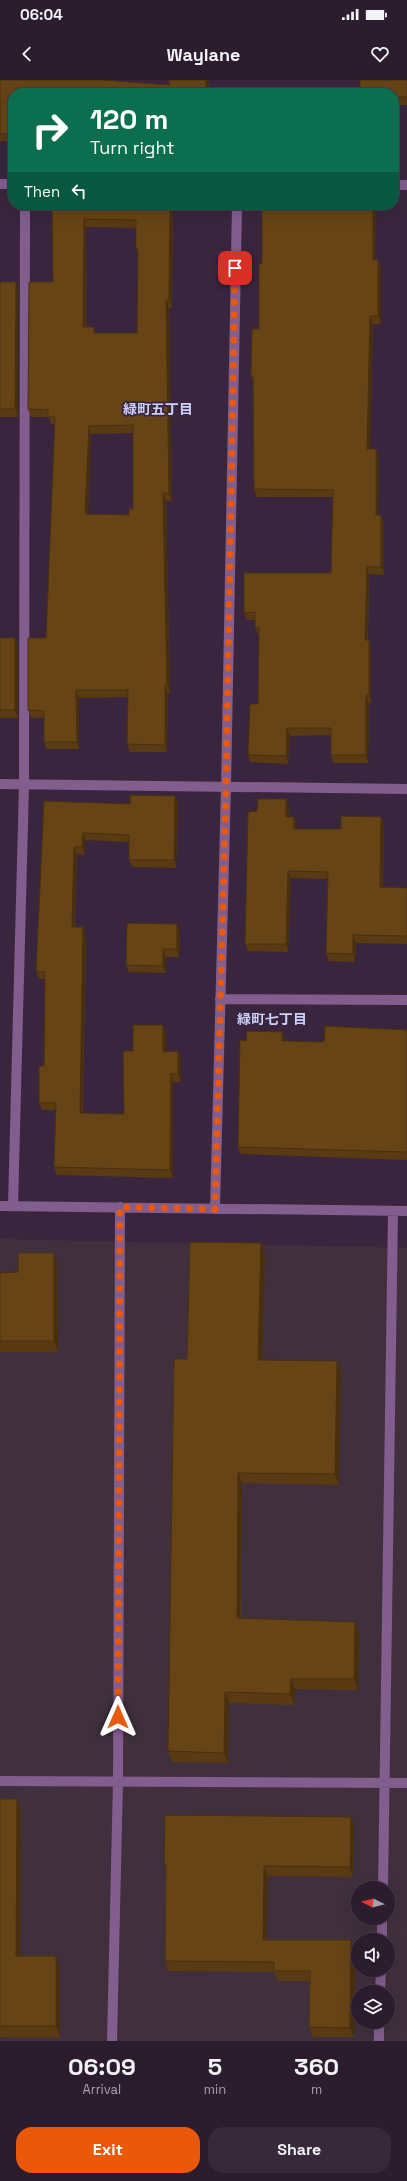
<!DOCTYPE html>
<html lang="en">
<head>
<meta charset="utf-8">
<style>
  body { margin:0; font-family:"Space Grotesk","Noto Sans JP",sans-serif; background:#37293a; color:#f1f3f6; height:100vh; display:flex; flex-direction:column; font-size:15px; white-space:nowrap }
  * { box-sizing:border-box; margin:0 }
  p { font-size:13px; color:#a6a1aa }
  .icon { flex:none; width:22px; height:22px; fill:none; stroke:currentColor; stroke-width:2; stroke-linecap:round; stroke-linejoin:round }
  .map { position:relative; height:1961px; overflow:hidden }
  .details { display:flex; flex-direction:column; background:#2b1c2e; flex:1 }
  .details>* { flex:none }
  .banner { position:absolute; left:8px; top:8px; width:391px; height:122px; border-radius:16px; box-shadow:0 4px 16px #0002,0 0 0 1px #473a4a; background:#0b6e4f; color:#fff; overflow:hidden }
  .needle { width:26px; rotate:276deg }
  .controls { position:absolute; left:351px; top:1801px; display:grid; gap:8px }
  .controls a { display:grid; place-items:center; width:44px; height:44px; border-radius:50%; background:#2b1c2e; box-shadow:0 4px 16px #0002,0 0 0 1px #473a4a; font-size:20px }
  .pin { position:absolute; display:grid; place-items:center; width:34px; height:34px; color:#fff; margin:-17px; border-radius:8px; box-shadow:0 2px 6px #0006 }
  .me { position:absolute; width:44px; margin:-22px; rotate:0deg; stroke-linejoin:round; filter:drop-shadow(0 0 3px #0008) }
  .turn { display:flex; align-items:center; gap:14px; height:84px; padding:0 16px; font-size:18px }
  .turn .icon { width:52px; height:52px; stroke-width:2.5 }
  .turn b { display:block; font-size:28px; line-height:34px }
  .then { display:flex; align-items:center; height:38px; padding:0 16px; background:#0003; gap:8px; font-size:15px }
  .eta { display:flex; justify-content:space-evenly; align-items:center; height:68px; text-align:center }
  .eta b { font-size:24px; font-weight:800; line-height:28px }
  .action { display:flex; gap:8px; margin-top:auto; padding:8px 16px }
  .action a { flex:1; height:46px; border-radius:16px; background:#ea580c; color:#fff; font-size:16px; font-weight:800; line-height:46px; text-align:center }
  .action a+a { background:#37293a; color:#f1f3f6 }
  .status { display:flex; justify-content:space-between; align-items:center; height:28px; padding:0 20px; background:#2b1c2e; direction:ltr }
  .status svg { height:11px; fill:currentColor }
  header { display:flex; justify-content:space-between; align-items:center; height:52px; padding:0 16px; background:#2b1c2e; font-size:18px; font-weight:800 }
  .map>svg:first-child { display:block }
  .commercial { fill:#40303d; fill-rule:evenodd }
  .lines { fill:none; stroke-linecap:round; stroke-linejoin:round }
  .minor { stroke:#825e8f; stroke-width:10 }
  .wall { fill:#593a13; fill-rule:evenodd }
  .shaded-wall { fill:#48300f }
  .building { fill:#674416; stroke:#48300f; fill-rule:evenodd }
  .route { stroke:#ea580c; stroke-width:7; stroke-dasharray:0 12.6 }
  .labels { text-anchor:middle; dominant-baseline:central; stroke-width:3.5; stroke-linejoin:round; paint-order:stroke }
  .neighbourhood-label { font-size:14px; font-weight:bold; fill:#cad1fc; stroke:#39263e }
</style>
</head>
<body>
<div class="status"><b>06:04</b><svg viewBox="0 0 49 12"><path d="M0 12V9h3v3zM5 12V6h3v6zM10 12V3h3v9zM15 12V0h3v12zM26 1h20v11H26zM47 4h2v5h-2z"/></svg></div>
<header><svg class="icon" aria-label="back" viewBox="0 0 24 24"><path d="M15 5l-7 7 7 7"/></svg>Waylane<svg class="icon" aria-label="heart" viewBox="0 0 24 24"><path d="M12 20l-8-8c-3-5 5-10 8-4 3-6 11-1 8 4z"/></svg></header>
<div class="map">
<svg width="407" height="1961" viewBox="0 0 407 1961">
  <rect width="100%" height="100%" fill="#39263e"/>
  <!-- commercial -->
  <path class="commercial" d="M0,1159L407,1168V1961H0ZM358,1808H388V1838H358ZM358,1860H388V1890H358ZM358,1912H388V1942H358Z"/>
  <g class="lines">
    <!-- minor -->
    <path class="minor" d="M0,104H13
      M394,105H407
      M0,704L407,709
      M220,919L407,920
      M0,1126L407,1131
      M13,1126L24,705L25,125
      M215,1129L226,707L237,125
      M0,1701L407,1703
      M383,1808L393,1131
      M382,1860V1838
      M380,1912L381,1890
      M112,1961L118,1701L120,1127
      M379,1961V1942"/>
  </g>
  <!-- wall -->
  <path class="wall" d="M0,0L169,5V0H208L209,2L208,13H13V62L0,61Z
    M407,0V25H397V62H394V13Z
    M52,125H172L173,126L172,228H169L172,421H166L170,613H168L167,672H130L127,664L128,617L79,618V669H46L44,662V638H31L28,630L46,558L55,344H51L49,337H31L28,329L53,202ZM86,147L136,148V169L138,175L137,253H96L86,247ZM133,353V429L129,435L88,434L91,354Z
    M376,125L375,180L381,188V244H373L370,369H376L379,376L378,435H381L384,442V495L369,494L368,560L371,567V623H369L368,683H333L331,675V655L290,656L288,684L250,682L248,675L258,624L259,555H258L255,547V540H247L244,533L331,493L333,417H257L254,409L253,303L251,296L259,249L262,184Z
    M0,202L18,209V337H0Z
    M0,558L18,565V638H0Z
    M175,716L178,723L176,788L132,787L129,780V762L85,760V775L77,774L75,847L86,855L83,1033L124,1034L133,971L166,953V971H178L181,979V1002H173V1098L57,1095L54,1087L56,1030H42L39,1023L44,986L45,899H39L36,891L44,721L130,724Z
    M286,719L289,727V737H294L297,745V749H341L381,737L384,745L383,808H407V864L356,863L355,882L329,881L326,873L328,799L291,798L288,872L248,871L245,864L257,731Z
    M177,844L180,852L179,877H166V893L129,892L126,885Z
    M407,950V1080L241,1074L238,1067L246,961L282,952L285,961L324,962Z
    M261,1163L265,1174L262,1280L337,1281L341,1291L339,1405L242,1403L241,1538L359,1552L358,1610L295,1609L294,1625L229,1623L228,1683L172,1682L168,1671L187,1279Z
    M57,1183L58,1272H0V1193L18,1192Z
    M0,1719H17L21,1731L20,1876L60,1888V1958L0,1957Z
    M351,1737L354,1747L353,1797L268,1796L266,1860L355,1870L354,1957H313L309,1947L310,1901H278L274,1892L168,1891L165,1881L166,1791L164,1784Z"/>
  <!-- shaded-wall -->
  <path class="shaded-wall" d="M206,0H208L209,2L208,13H206Z
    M395,17L397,25V62L395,54Z
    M170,125H172L173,126L172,228L169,220Z
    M373,125H376L375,188L373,180Z
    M84,139L86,147L85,255L83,247Z
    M378,180L381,188V244L378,236Z
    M16,202L18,209V337L15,329Z
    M166,220L169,228L172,421L169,413Z
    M370,236L373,244L370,376L367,369Z
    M89,346L91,354L88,441L85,434Z
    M376,369L379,376L378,442L376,435Z
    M163,413L166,421L170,613L167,605Z
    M381,435L384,442V495L381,487Z
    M367,487L369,494L367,567L365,560Z
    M15,558L18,565V638L15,630Z
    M369,560L371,567V623L369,615Z
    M165,605L168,613L167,672L165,665Z
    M76,610L79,618V669L77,662Z
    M366,615L369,623L368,683L366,675Z
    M287,648L290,656L288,684L286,676Z
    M175,716L178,723L176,788L174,780Z
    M286,719L289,727V745L286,737Z
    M294,737L297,745V757L294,749Z
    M381,737L384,745L382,815L380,807Z
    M83,753L85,760V775L82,767Z
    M74,767L77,774L74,855L72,847Z
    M288,791L291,798L288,872L286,864Z
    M177,844L180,852L179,877L177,869Z
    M83,847L86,855L82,1040L80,1033Z
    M353,855L356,863L355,882L353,874Z
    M163,869L166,877V893L163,886Z
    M163,945L166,953V979L163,972Z
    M282,952L285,960V968L282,961Z
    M178,971L181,979V1002L178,994Z
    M171,994L173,1002V1098L170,1090Z
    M261,1163L265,1174L262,1290L258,1280Z
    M54,1173L57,1183L58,1272L54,1261Z
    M337,1281L341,1291L339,1405L335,1394Z
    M238,1393L242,1403L240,1549L237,1538Z
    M355,1542L359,1552L358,1610L354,1599Z
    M291,1599L295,1609L294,1625L290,1614Z
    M225,1612L229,1623L228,1683L224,1673Z
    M17,1719L21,1731L20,1888L16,1876Z
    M351,1737L354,1747L353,1797L350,1787Z
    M264,1786L268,1796L266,1870L263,1860Z
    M351,1860L355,1870L354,1957L350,1948Z
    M56,1876L60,1888V1958L56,1946Z"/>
  <!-- building -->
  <path class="building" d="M0,0H104L169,5V0H206V13H13V54H0Z
    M360,0H407V17H395V54H394V13H360Z
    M52,125H170L169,220H166L169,413H163L167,605H165V665L127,664L128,610H76L77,662H44V631L28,630V558H46L55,337H48V330L28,329L29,202H53ZM84,139L136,140V169H138L137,253H94V247H83ZM133,345V429H129V435L85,434L89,346Z
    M262,125H373V180H378V236H370L367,369H376V435H381V487H367L365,560H369V615H366V675H331V648H287L286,676L248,675L250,624H258L259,548L255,547V532L244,533V493H331L333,410L254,409L253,296H251L252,249H259V184H262Z
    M0,202H16L15,329H0Z
    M0,558H15V630H0Z
    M130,715L175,716L174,780H129V755L83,753L82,767H74L72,847H83L80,1033L124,1034L123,971H133V945H163V972L178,971V994H171L170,1090L54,1087L56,1023H39V986H44L45,892L36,891L44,721L130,724Z
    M258,719H286V737H294V749H341V736L381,737L380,807L407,808V856L353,855V874L326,873L328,792L288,791L286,864H245L248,732L257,731Z
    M127,843L177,844V869H163V886L126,885Z
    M325,946L407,950V1072L238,1067L240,960L246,961L247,951L282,952V961L324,962Z
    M190,1162L261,1163L258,1280L337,1281L335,1394L238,1393L237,1538L355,1542L354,1599H291L290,1614L225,1612L224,1673L168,1671L174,1279H187Z
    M18,1173H54V1261H0V1193L18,1192Z
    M0,1719H17L16,1876H56V1946H0Z
    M165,1735L351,1737L350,1787L264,1786L263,1860H351L350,1948L309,1947L310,1891H274V1882L165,1881L166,1784H164Z"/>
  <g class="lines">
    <!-- route -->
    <path class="route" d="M118,1637L120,1127L215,1129L226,707L235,188"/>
  </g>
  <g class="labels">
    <!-- neighbourhood labels -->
    <g class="neighbourhood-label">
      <text x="158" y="329">緑町五丁目</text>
      <text x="272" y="939">緑町七丁目</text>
    </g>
  </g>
</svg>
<div class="controls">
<a><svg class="needle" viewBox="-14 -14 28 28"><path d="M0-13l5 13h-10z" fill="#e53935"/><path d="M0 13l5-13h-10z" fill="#a6a1aa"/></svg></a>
<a><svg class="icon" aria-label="sound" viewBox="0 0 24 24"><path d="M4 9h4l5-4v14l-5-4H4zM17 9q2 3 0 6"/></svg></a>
<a><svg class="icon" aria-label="layers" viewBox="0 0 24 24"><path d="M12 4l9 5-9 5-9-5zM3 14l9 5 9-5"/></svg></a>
</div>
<div class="pin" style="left:235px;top:188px;background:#d93025"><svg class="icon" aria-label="arrive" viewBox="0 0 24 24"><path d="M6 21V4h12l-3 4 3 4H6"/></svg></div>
<svg class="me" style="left:118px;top:1637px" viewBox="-20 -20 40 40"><path d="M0-17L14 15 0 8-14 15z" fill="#ea580c" stroke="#fff" stroke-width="4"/></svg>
<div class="banner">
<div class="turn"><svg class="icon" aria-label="right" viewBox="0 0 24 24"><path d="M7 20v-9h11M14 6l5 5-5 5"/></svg><div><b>120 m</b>Turn right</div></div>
<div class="then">Then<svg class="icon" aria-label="left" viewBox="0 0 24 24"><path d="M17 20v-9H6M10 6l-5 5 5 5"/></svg></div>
</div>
</div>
<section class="details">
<div class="eta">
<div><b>06:09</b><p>Arrival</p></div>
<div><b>5</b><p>min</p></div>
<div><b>360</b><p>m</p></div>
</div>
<div class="action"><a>Exit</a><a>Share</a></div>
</section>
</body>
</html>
